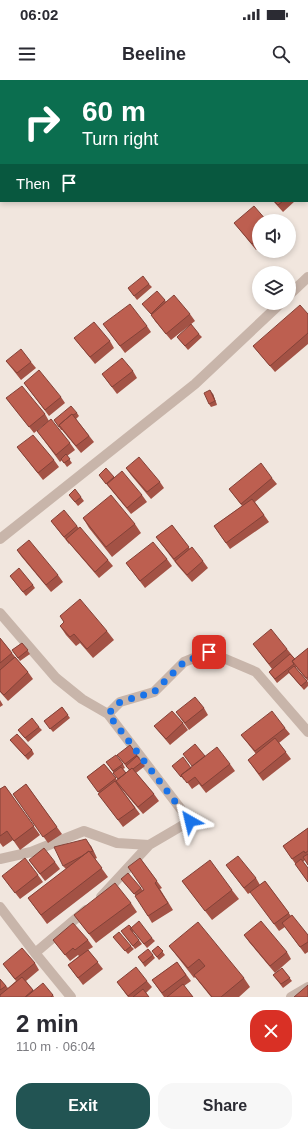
<!DOCTYPE html>
<html lang="en">
<head>
<meta charset="utf-8">
<style>
  body { margin:0; font-family:Helvetica,sans-serif; background:#f7f7f7; color:#2b2b33; height:100vh; display:flex; flex-direction:column; font-size:15px; white-space:nowrap }
  * { box-sizing:border-box; margin:0 }
  p { font-size:13px; color:#7c7c81 }
  .icon { flex:none; width:22px; height:22px; fill:none; stroke:currentColor; stroke-width:2; stroke-linecap:round; stroke-linejoin:round }
  .map { position:relative; height:917px; overflow:hidden }
  .sheet { display:flex; flex-direction:column; background:#fff; flex:1 }
  .sheet>* { flex:none }
  .banner { position:absolute; left:0px; top:0px; width:308px; height:122px; box-shadow:0 2px 6px #0003; background:#0b6e4f; color:#fff; overflow:hidden }
  .buttons { position:absolute; left:252px; top:134px; display:grid; gap:8px }
  .buttons a { display:grid; place-items:center; width:44px; height:44px; border-radius:50%; background:#fff; box-shadow:0 2px 6px #0003; font-size:20px }
  .pin { position:absolute; display:grid; place-items:center; width:34px; height:34px; color:#fff; margin:-17px; border-radius:8px; box-shadow:0 2px 6px #0006 }
  .me { position:absolute; width:44px; margin:-22px; rotate:323deg; stroke-linejoin:round; filter:drop-shadow(0 0 3px #0008) }
  .turn { display:flex; align-items:center; gap:14px; height:84px; padding:0 16px; font-size:18px }
  .turn .icon { width:52px; height:52px; stroke-width:2.5 }
  .turn b { display:block; font-size:28px; line-height:34px }
  .then { display:flex; align-items:center; height:38px; padding:0 16px; background:#0003; gap:8px; font-size:15px }
  .round { display:grid; place-items:center; flex:none; width:42px; height:42px; border-radius:16px; background:#f7f7f7 }
  .overview { display:flex; align-items:center; justify-content:space-between; height:68px; padding:0 16px }
  h1 { font-size:24px; font-weight:700; line-height:30px }
  .primary-button { display:flex; gap:8px; margin-top:auto; padding:8px 16px }
  .primary-button a { flex:1; height:46px; border-radius:16px; background:#225453; color:#fff; font-size:16px; font-weight:700; line-height:46px; text-align:center }
  .primary-button a+a { background:#f7f7f7; color:#2b2b33 }
  .status { display:flex; justify-content:space-between; align-items:center; height:28px; padding:0 20px; background:#fff; direction:ltr }
  .status svg { height:11px; fill:currentColor }
  header { display:flex; justify-content:space-between; align-items:center; height:52px; padding:0 16px; background:#fff; font-size:18px; font-weight:700 }
  .map>svg:first-child { display:block }
  .lines { fill:none; stroke-linecap:round; stroke-linejoin:round }
  .minor { stroke:#c8b5aa; stroke-width:10 }
  .wall { fill:#a35245 }
  .shaded-wall { fill:#844238 }
  .building { fill:#bd5f50; stroke:#844238 }
  .route { stroke:#1a73e8; stroke-width:7; stroke-dasharray:0 12.6 }
</style>
</head>
<body>
<div class="status"><b>06:02</b><svg viewBox="0 0 49 12"><path d="M0 12V9h3v3zM5 12V6h3v6zM10 12V3h3v9zM15 12V0h3v12zM26 1h20v11H26zM47 4h2v5h-2z"/></svg></div>
<header><svg class="icon" aria-label="menu" viewBox="0 0 24 24"><path d="M4 6h16M4 12h16M4 18h16"/></svg>Beeline<svg class="icon" aria-label="search" viewBox="0 0 24 24"><circle cx="10" cy="10" r="6"/><path d="M15 15l6 6"/></svg></header>
<div class="map">
<svg width="308" height="917" viewBox="0 0 308 917">
  <rect width="100%" height="100%" fill="#f1e6de"/>
  <g class="lines">
    <!-- minor -->
    <path class="minor" d="M289,215L308,197
      M0,459L195,304L281,223
      M0,533L56,598L82,619L108,634L190,741L149,765L101,817
      M108,634L120,622L154,612L184,582L209,572L256,592L308,652
      M0,779L31,772L84,751L117,763L149,765
      M0,827L35,873L71,917
      M35,873L86,830
      M291,917L308,907"/>
  </g>
  <!-- wall -->
  <path class="wall" d="M255,0H289L290,1H254Z
    M273,121H295L283,132Z
    M259,141V168L256,170L239,149L234,143Z
    M149,204L152,207L137,220L128,208Z
    M165,220L166,222L190,234L195,241L171,260L155,241L151,234L142,224Z
    M308,234V264L275,292L258,272L253,266Z
    M103,244L147,246L151,252L125,273Z
    M199,254L202,257L188,270L177,257Z
    M74,258L110,261L114,268L95,284Z
    M6,281L31,282L36,288L21,300Z
    M133,291L137,298L117,314L102,294Z
    M24,303L61,317L65,323L49,336Z
    M213,314L217,325L211,327L209,324Z
    M6,318L45,334L49,341L34,353Z
    M77,333L79,336L76,339L94,362L81,373L62,350H61L54,340Z
    M37,351L70,363L75,370L67,376L72,383L67,387L62,380L60,382Z
    M17,367L54,380L59,387L43,400Z
    M126,388L160,402L164,408L151,419L131,395Z
    M99,395L114,397L142,415L147,422L131,434Z
    M272,398L277,404L255,422L269,442L230,469L214,446L242,426L229,409Z
    M69,415L81,417L84,421L78,426Z
    M83,438L135,444L141,453L112,477L89,448Z
    M51,441L77,446L108,480L113,486L99,498L69,463V464Z
    M172,445L190,469L203,481L208,488L192,502L178,486L156,457Z
    M17,470L58,495L63,502L51,512L21,476Z
    M167,479L172,486L145,508L126,483Z
    M10,496L33,505L35,508L26,516Z
    M60,536L107,551L114,560L93,578L80,563L76,566L66,555L60,546L64,542Z
    M0,558L16,578L28,592L33,599L8,621L0,612Z
    M22,563L30,574L20,581L12,570Z
    M253,564L287,569L295,579L308,568V601L296,587V588L307,601L308,602V606L304,610L289,593L277,603L269,592L272,589Z
    M0,620L3,625L0,627Z
    M62,627L70,638L53,652L44,641Z
    M204,628L208,635L189,650L176,632Z
    M183,643L188,650L170,665L159,652L154,646Z
    M39,647L42,650L28,662L18,650Z
    M285,648L290,654L279,663L291,679L263,701L248,680L256,674L241,655Z
    M10,660L32,670L34,674L28,680Z
    M117,675H137L140,678L139,679L145,686L136,693L154,714L159,721L143,734L119,706L140,734L123,747L103,720L99,713L87,697L104,684L117,700L118,699L106,682L123,684L125,688L123,689L126,693L129,690Z
    M205,676L230,684L235,691L206,713L199,704L192,709L185,699L184,700L172,686L191,688Z
    M26,704L62,754L48,763L13,714Z
    M5,706L40,755L20,770L13,760L3,767L0,763V709Z
    M308,748V785L305,780L303,782L308,788V802L283,766Z
    M91,766L97,778L95,779L108,797L47,844L28,818L66,789L63,786Z
    M140,778L162,808L160,809L173,830L152,843L136,816L121,799L141,808L144,811V810Z
    M29,780L55,782L60,789L45,801Z
    M226,785L256,798L260,805L265,801L291,836L308,855V872L305,874L285,847L279,851L251,812L248,814Z
    M38,795L43,802L20,819L2,796Z
    M182,801L232,810L239,819L212,840Z
    M131,823L137,832L96,863L74,835Z
    M131,848L152,858L155,861L147,868L133,851V852L142,864L135,869L121,851Z
    M244,855L287,872L291,879L275,893L249,862Z
    M113,857L131,866L134,869L128,874Z
    M53,860H88L93,867L88,870L103,889L83,905L68,885L79,876L78,875L70,881Z
    M158,866L165,875L159,880L152,871Z
    M169,866L244,898L250,907L239,917H211L195,897L194,898L176,875Z
    M153,875L155,878L145,887L138,877Z
    M177,882L191,901L184,906L193,917H164L152,900Z
    M35,883L39,890L26,901L34,911L53,915L54,917H0V899L8,908L16,901L3,884Z
    M282,888L292,901L283,908L273,895Z
    M147,901L152,907L146,913L149,917H128L117,902Z"/>
  <!-- shaded-wall -->
  <path class="shaded-wall" d="M210,310L213,314L217,325L215,321Z
    M86,759L91,766L97,778L93,771Z"/>
  <!-- building -->
  <path class="building" d="M255,0H280L279,1H254Z
    M308,86V97L307,96V87Z
    M274,121H283L278,125Z
    M254,126L267,141H259V153L258,154L259,155V158L252,164L234,143Z
    M143,196L149,204L134,216L128,208Z
    M157,211L165,220L151,234L142,224Z
    M174,215L190,234L166,254L151,235Z
    M130,224L147,246L120,266L103,244Z
    M300,225L308,234V253L270,286L253,266Z
    M94,242L110,261L90,277L74,258Z
    M191,244L199,254L185,266L177,257Z
    M21,269L31,282L17,293L6,281Z
    M122,278L133,291L112,307L102,294Z
    M39,290L61,317L45,330L24,303Z
    M22,306L45,334L29,347L6,318Z
    M210,310L215,321L209,324L204,313Z
    M71,326L77,333L73,335L72,334L59,345L60,346L59,347L54,340Z
    M72,334L89,356L76,366L59,345Z
    M51,339L70,363L56,375L37,351Z
    M33,355L54,380L38,393L17,367Z
    M66,374L70,379L64,383L61,379Z
    M139,377L160,402L147,412L126,388Z
    M261,383L272,398L241,424L229,409Z
    M106,388L114,397L106,404L99,395Z
    M122,391L142,415L127,428L107,404Z
    M75,409L81,417L75,422L69,415Z
    M111,415L135,444L106,467L83,438Z
    M252,419L264,435L226,463L214,446Z
    M64,430L77,446L64,457L51,441Z
    M172,445L189,467L174,479L156,457Z
    M80,447L108,480L95,492L66,459Z
    M29,460L58,495L46,505L17,470Z
    M153,462L167,479L140,501L126,483Z
    M192,467L203,481L187,495L175,481Z
    M19,488L33,505L23,512L10,496Z
    M80,519L107,551L87,569L74,554L70,557L60,546L64,542L60,536Z
    M271,549L287,569L269,584L253,564Z
    M0,558L12,573L0,583Z
    M22,563L28,570L18,578L12,570Z
    M308,568V597L306,598L292,581Z
    M290,574L295,579L292,581L294,584L275,599L269,592Z
    M15,577L28,592L4,615L0,611V590Z
    M294,586L307,601L301,606L288,591Z
    M195,617L204,628L185,643L176,632Z
    M62,627L68,635L50,649L44,641Z
    M172,631L183,643L166,659L154,646Z
    M272,631L285,648L255,671L241,655Z
    M32,638L39,647L25,658L18,650Z
    M17,654L32,670L25,676L10,660Z
    M275,658L286,672L259,694L248,680Z
    M195,664L205,676L192,686L183,674Z
    M130,665L137,675L125,684L117,675Z
    M217,667L230,684L202,706L195,697L187,703L181,695Z
    M116,675L123,684L113,691L106,682Z
    M137,676L142,682L133,689L132,688L130,690L126,686Z
    M183,677L191,688L181,695L182,696L181,697L172,686Z
    M104,684L116,698L98,712L87,697Z
    M121,687L126,693L118,699L113,693Z
    M132,688L154,714L138,727L116,701Z
    M115,701L135,728L118,740L98,714Z
    M26,704L57,747L43,757L13,714Z
    M5,706L34,746L14,761L7,751L0,756V709Z
    M308,748V771L305,773L304,771L292,779L283,766Z
    M86,759L93,771L90,772L89,771L82,776L63,786L54,767Z
    M44,768L55,782L40,794L29,780Z
    M89,771L102,788L41,835L28,818Z
    M308,774V785L303,777Z
    M238,776L256,798L244,808L226,785Z
    M25,778L38,795L15,813L2,796Z
    M140,778L157,801L155,803L168,823L148,836L135,816L144,810L128,787Z
    M301,779L308,788V802L295,784Z
    M210,780L232,810L205,831L182,801Z
    M128,793L141,808L134,814L121,799Z
    M265,801L289,833L274,844L250,812Z
    M115,803L131,823L89,854L74,835Z
    M292,835L308,855V862L300,867L282,843Z
    M139,841L152,858L144,864L131,848Z
    M261,841L287,872L270,886L244,855Z
    M198,842L244,898L221,917H212L194,895L205,886L199,879L188,888L169,866Z
    M73,843L88,860L75,870L73,868L65,875L53,860Z
    M129,845L131,847L130,849L139,860L133,866L121,851Z
    M119,852L131,866L125,871L113,857Z
    M158,866L163,871L157,877L152,871Z
    M22,868L35,883L15,899L3,884Z
    M148,869L153,875L143,883L138,877Z
    M88,870L98,882L78,898L68,885Z
    M177,882L186,895L162,913L152,900Z
    M136,887L147,901L128,916L117,902Z
    M282,888L290,898L281,904L273,895Z
    M22,897L33,910L25,917H0V915Z
    M0,899L6,906L0,910Z
    M43,903L53,915L51,917H26Z
    M183,904L193,917H167Z
    M308,905V917H294Z
    M143,909L149,917H133Z"/>
  <g class="lines">
    <!-- route -->
    <path class="route" d="M190,741L108,634L120,622L154,612L184,582L209,572"/>
  </g>
</svg>
<div class="buttons">
<a><svg class="icon" aria-label="sound" viewBox="0 0 24 24"><path d="M4 9h4l5-4v14l-5-4H4zM17 9q2 3 0 6"/></svg></a>
<a><svg class="icon" aria-label="layers" viewBox="0 0 24 24"><path d="M12 4l9 5-9 5-9-5zM3 14l9 5 9-5"/></svg></a>
</div>
<div class="pin" style="left:209px;top:572px;background:#d93025"><svg class="icon" aria-label="arrive" viewBox="0 0 24 24"><path d="M6 21V4h12l-3 4 3 4H6"/></svg></div>
<svg class="me" style="left:190px;top:741px" viewBox="-20 -20 40 40"><path d="M0-17L14 15 0 8-14 15z" fill="#1a73e8" stroke="#fff" stroke-width="4"/></svg>
<div class="banner">
<div class="turn"><svg class="icon" aria-label="right" viewBox="0 0 24 24"><path d="M7 20v-9h11M14 6l5 5-5 5"/></svg><div><b>60 m</b>Turn right</div></div>
<div class="then">Then<svg class="icon" aria-label="arrive" viewBox="0 0 24 24"><path d="M6 21V4h12l-3 4 3 4H6"/></svg></div>
</div>
</div>
<section class="sheet">
<div class="overview"><div><h1>2 min</h1><p>110 m · 06:04</p></div><a class="round" style="background:#d93025;color:#fff"><svg class="icon" aria-label="close" viewBox="0 0 24 24"><path d="M6 6l12 12M18 6L6 18"/></svg></a></div>
<div class="primary-button"><a>Exit</a><a>Share</a></div>
</section>
</body>
</html>
